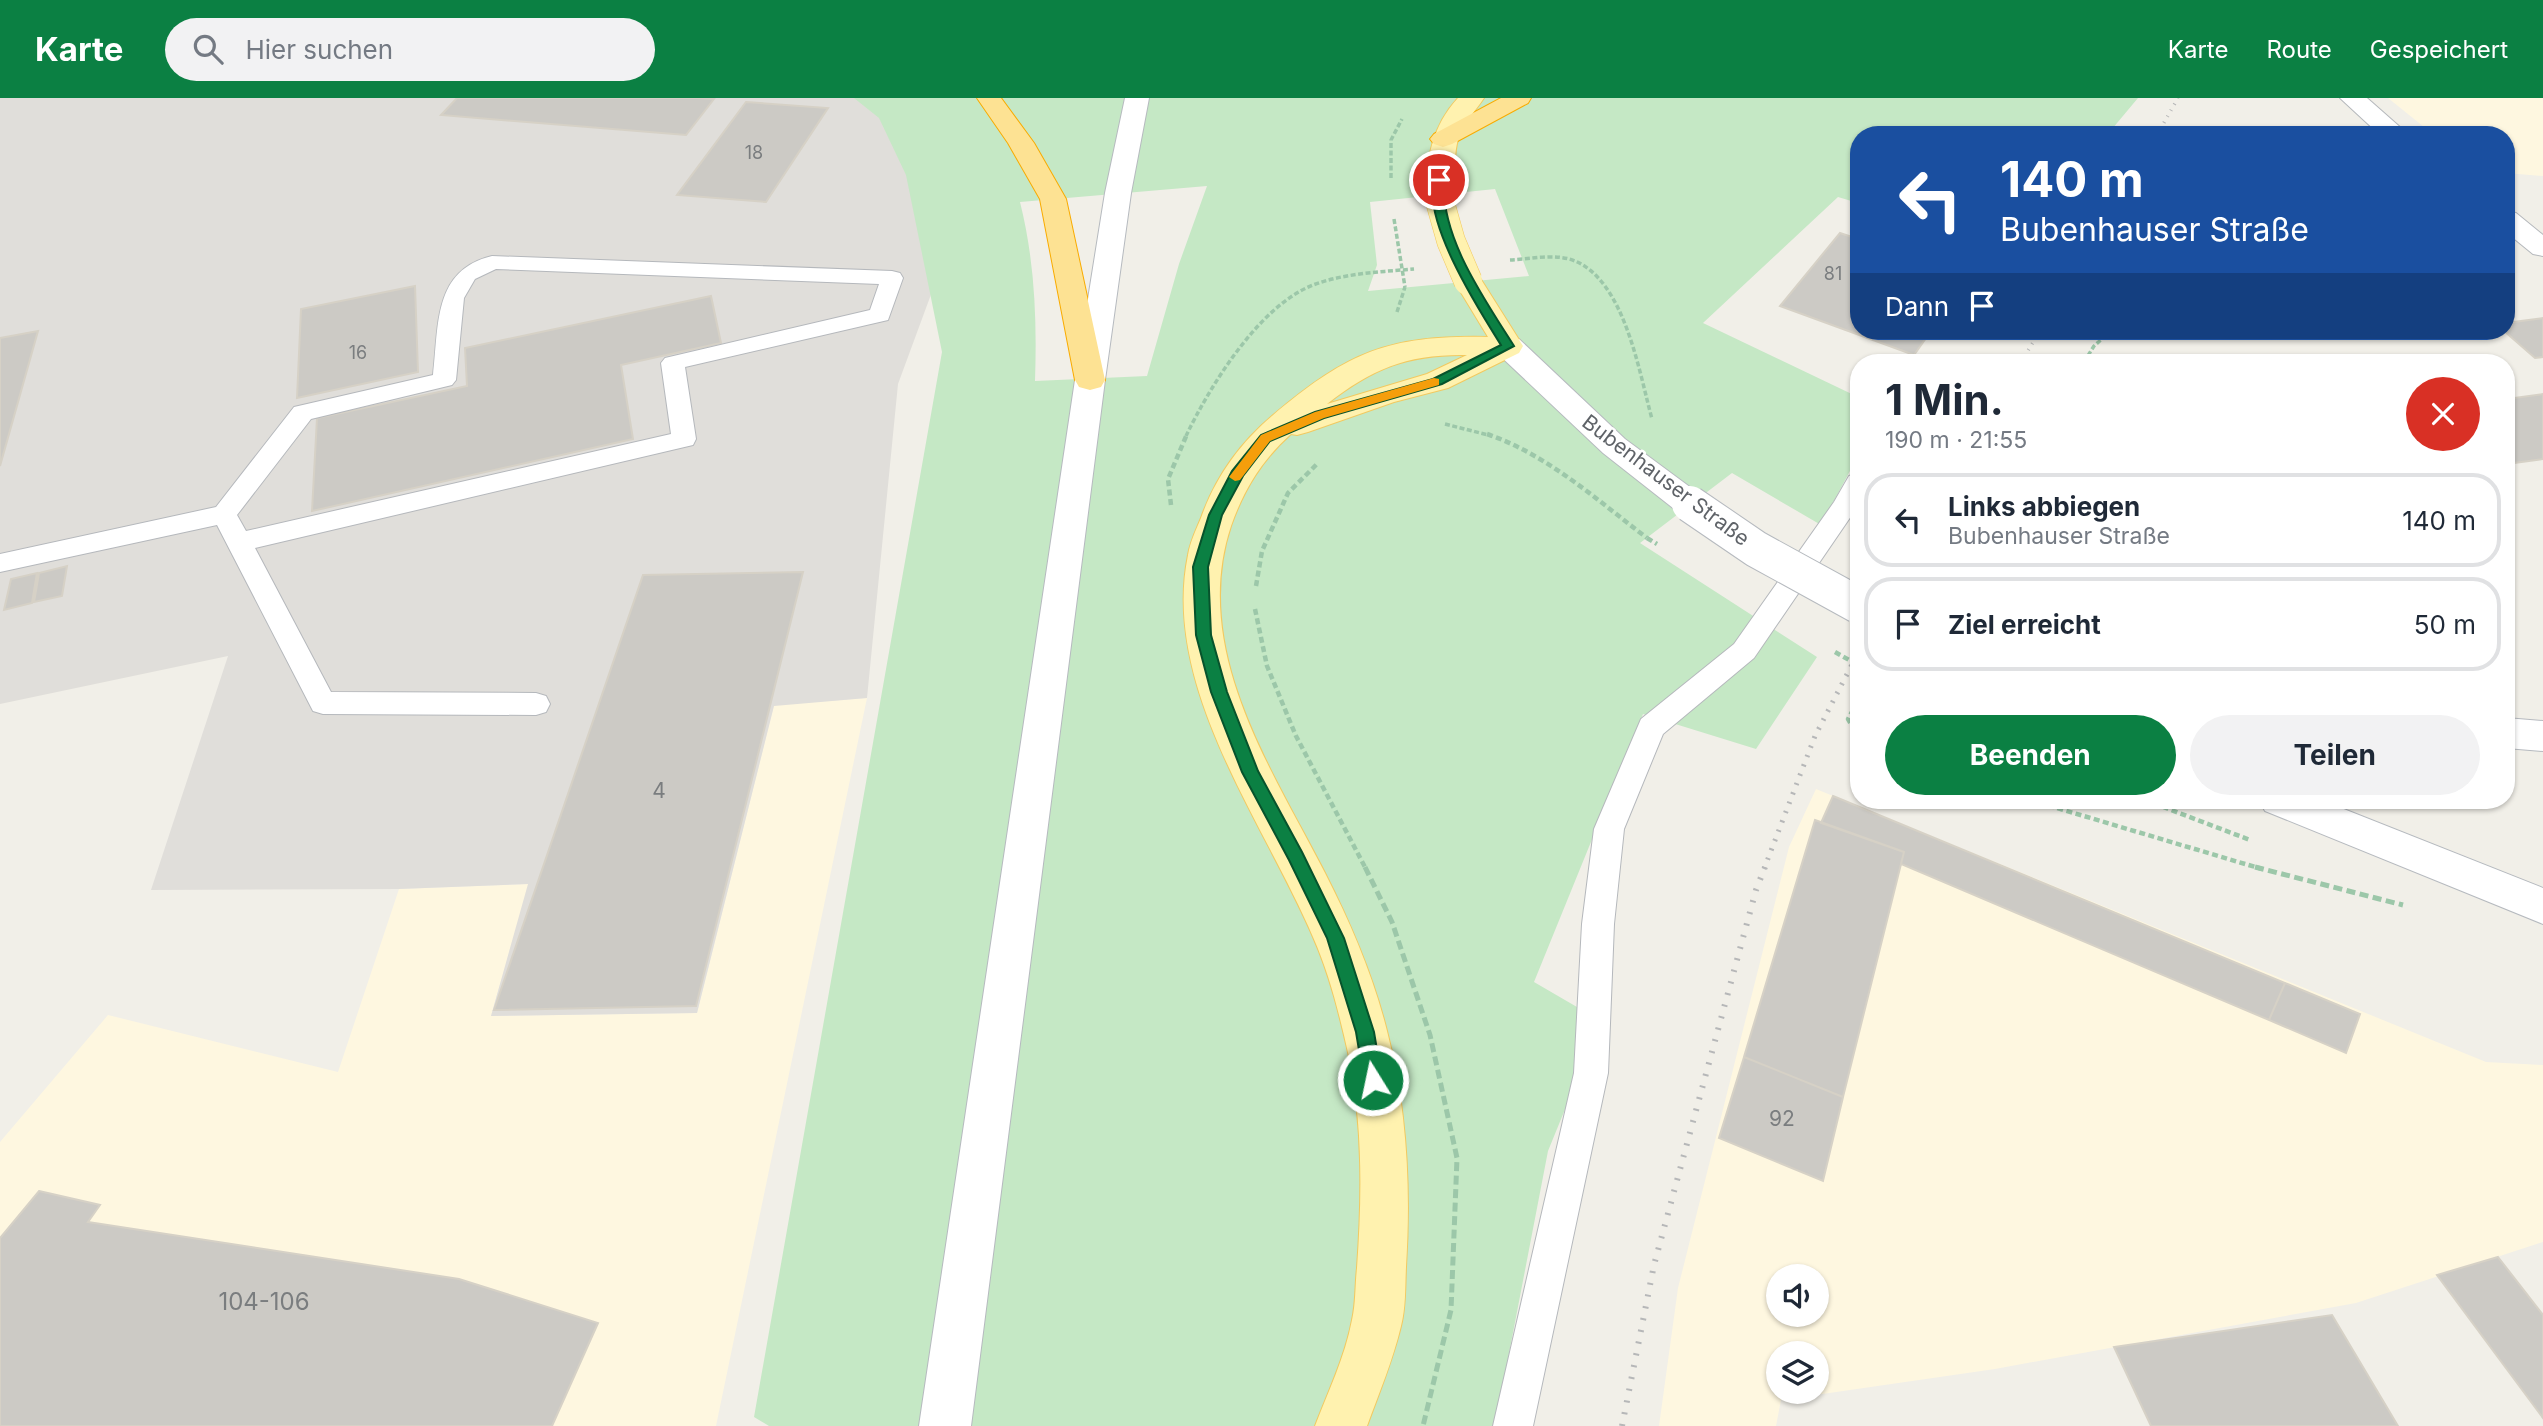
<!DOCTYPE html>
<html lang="de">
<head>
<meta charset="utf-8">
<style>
  body { margin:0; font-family:Inter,sans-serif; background:#f2f2f3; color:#1f2937; height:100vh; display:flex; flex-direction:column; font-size:26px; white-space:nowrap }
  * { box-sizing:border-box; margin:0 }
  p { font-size:23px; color:#747a83 }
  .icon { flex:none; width:38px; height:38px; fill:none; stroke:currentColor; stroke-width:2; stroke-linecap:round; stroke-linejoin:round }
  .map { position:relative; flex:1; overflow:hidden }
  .panel { position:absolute; left:1850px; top:256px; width:665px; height:455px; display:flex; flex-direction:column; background:#fff; border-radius:28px; box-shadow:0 2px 5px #0004 }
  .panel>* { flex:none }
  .top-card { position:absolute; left:1850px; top:28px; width:665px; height:214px; border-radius:28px; box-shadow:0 2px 5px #0004; background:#1a4fa0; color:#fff; overflow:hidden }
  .tools { position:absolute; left:1766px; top:1166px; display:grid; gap:14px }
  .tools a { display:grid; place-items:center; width:63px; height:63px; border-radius:50%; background:#fff; box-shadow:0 2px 5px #0004; font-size:35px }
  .pin { position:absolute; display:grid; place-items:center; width:60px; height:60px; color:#fff; margin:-30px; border:4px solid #fff; border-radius:50%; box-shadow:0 2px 7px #0007 }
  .me { position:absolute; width:77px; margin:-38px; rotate:350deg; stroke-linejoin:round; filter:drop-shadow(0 0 5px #0008) }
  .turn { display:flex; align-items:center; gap:24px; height:147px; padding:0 35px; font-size:32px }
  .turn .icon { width:91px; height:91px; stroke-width:2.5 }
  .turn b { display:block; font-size:49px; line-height:60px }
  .then { display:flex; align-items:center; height:66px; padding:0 35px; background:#0003; gap:14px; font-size:26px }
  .round { display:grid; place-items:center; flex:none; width:74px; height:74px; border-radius:37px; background:#f2f2f3 }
  .head { display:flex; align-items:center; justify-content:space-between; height:119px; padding:0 35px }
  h1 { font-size:42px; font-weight:700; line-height:52px }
  .button { display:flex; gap:14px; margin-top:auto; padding:14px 35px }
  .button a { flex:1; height:80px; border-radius:42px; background:#0b8043; color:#fff; font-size:28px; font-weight:700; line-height:80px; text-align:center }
  .button a+a { background:#f2f2f3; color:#1f2937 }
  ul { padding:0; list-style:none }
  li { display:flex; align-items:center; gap:21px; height:94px; margin:0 14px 10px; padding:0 21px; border:4px solid #e0e1e3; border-radius:28px }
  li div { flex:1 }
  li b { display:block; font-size:26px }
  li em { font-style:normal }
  header { display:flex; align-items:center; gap:42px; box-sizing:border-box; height:98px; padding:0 35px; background:#0b8043; color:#fff }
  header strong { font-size:33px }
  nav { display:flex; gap:38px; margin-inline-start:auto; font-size:24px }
  .search { width:490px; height:63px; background:#f2f2f3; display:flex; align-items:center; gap:18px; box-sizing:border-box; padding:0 24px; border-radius:38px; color:#747a83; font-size:26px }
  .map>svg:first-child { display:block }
  .commercial { fill:#fef7e0; fill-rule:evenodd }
  .industrial { fill:#e0deda }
  .green { fill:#c5e8c5; fill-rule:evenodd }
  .building { fill:#cccac5; stroke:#d6d1c6; stroke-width:2 }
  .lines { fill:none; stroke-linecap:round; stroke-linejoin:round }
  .service-casing { stroke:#b5b8bc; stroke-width:2 }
  .minor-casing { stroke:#b5b8bc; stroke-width:2 }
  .secondary-casing { stroke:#b6babf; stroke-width:2 }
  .primary-casing { stroke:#f2c960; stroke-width:2 }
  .motorway-casing { stroke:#f9ab00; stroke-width:2 }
  .path-far2 { stroke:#9cc7a9; stroke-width:3.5; stroke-dasharray:5 2.5; stroke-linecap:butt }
  .path-far1 { stroke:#9cc7a9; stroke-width:4.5; stroke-dasharray:6 3.5; stroke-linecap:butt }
  .path { stroke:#9cc7a9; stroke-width:5; stroke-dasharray:9 4.5; stroke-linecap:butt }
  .service { fill:#fff; fill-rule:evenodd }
  .minor { fill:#fff; fill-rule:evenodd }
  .secondary { fill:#fff; fill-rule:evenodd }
  .primary { fill:#fff2af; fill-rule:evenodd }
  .motorway { fill:#fde293; fill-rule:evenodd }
  .rail-far2 { stroke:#b6b7b8; stroke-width:3.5; stroke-dasharray:1 6; stroke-linecap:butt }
  .rail-far1 { stroke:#b6b7b8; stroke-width:5; stroke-dasharray:2 8; stroke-linecap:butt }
  .rail { stroke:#b6b7b8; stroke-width:6; stroke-dasharray:2 10; stroke-linecap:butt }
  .secondary-bridge-casing { stroke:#b6babf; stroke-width:38; stroke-linecap:butt }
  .primary-bridge-casing { stroke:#f2c960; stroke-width:29; stroke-linecap:butt }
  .path-bridge-far1 { stroke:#9cc7a9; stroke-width:3.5; stroke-dasharray:5 2.5; stroke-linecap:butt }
  .path-bridge { stroke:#9cc7a9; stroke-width:4.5; stroke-dasharray:6 3.5; stroke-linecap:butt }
  .secondary-bridge { stroke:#fff; stroke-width:36 }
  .primary-bridge { stroke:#fff2af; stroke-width:28 }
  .route { fill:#0b8043; stroke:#07532c; stroke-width:2 }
  .slow { fill:#f59e0b }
  .labels { text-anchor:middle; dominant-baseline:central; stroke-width:5; stroke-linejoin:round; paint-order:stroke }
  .far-number-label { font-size:18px; fill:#7a7d7f }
  .far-street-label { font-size:21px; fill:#5f6368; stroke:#fff }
  .number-label { font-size:21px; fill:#7a7d7f }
  .near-number-label { font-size:24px; fill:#7a7d7f }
</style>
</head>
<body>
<header>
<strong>Karte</strong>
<div class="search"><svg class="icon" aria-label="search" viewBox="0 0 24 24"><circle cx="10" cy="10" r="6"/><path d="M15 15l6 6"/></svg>Hier suchen</div>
<nav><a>Karte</a><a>Route</a><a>Gespeichert</a></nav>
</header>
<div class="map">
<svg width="2543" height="1328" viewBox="0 0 2543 1328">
  <rect width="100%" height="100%" fill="#f1efe8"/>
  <!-- commercial -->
  <path class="commercial" d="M2388,0H2543V78L2506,75V37H2434Z
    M867,600L716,1328H0V1044L108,917L338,974L399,791L529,786L491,918L697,915L774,607Z
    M1816,691L2486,964L2543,967V1144L2356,1205L1995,1271L1781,1302L1776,1328H1659L1678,1190L1789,749ZM1778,1178H1816V1216H1778ZM1778,1255H1816V1293H1778Z"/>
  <!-- industrial -->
  <path class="industrial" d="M0,0H906L940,172L898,286L867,600L774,608L697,915L491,918L528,786L399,791L151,792L228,558L0,606Z"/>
  <!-- green -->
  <path class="green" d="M854,0H2138L2107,37H1858V105L1838,99L1703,225L1858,299V358L1821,427L1732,375L1640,445L1817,559L1756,651L1643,616L1534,884L1601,923L1548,1053L1495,1328H769L754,1319L942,254L906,77L879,20ZM1207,88L1179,166L1147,278L1035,283C1037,223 1035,164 1020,104ZM1495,91L1529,178L1368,193L1377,167L1370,104Z"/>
  <!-- building -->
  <path class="building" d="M457,0H697L714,1L686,37L441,17Z
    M746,4L828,10L766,104L677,97Z
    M1840,135L1858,141V233H1931L1914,257L1780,208Z
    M415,188L418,274L297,300L301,211Z
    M711,198L721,245L621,267L633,341L312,413L317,320L467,288L465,250Z
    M2543,220V259L2535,260L2504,233L2506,225Z
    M38,233L0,368V240Z
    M2543,296V361L2506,366V301Z
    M67,468L62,498L34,504L39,475Z
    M803,474L696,908L494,912L643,477Z
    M37,475L32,505L4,512L11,481Z
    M1833,698L2285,885L2269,922L1901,766L1904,754L1821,725Z
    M1815,722L1904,754L1843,999L1744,959Z
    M2285,885L2360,916L2346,955L2269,922Z
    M1744,959L1843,999L1823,1083L1719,1040Z
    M39,1093L100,1107L88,1124L459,1181L598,1225L552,1328H0V1140Z
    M2498,1159L2543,1217V1320L2437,1177Z
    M2332,1217L2398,1328H2151L2114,1249Z"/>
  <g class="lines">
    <defs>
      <path id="service" d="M492,158L892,173L900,175L903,180L888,222L685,269L696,341L693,347L255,450L331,594L536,595L546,598L550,606L546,614L536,617L323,616L313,613L217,427L0,474V456L216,409L294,309L433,277C439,227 433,172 492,158ZM496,171L879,186L870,212L665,260L661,265L671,336L246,433L237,417L311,321L452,287L456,282L464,200L475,181Z
        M1858,375V408L1754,560L1663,636L1624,731L1614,826L1608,975L1533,1328H1493L1574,975L1582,826L1594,731L1641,621L1734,546L1834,404L1849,378Z"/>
      <path id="minor" d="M2340,0H2367L2409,37H2380Z
        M2506,113L2516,115L2543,137V158L2533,156L2506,134Z"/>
      <path id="secondary" d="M1125,0H1149L1131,95L1105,282L971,1328H919L1075,282L1105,95Z
        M1508,239L1519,241L1625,341L1702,398L1707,406L1702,414L1690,417L1678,414L1603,355L1497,255L1493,248L1497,241Z
        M2506,620L2543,623V653L2506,650Z
        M2259,702H2321L2543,790V826L2265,713Z"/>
      <path id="primary" d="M1458,0H1484C1474,15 1463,25 1458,42C1452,60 1458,88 1447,103L1438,105L1429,103L1425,97C1427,60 1432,28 1458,0Z
        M1468,174L1478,177L1482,183L1523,248L1519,255L1448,290L1394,304L1308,334L1297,337L1291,336C1262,362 1244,391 1231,428C1190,551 1271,670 1325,775C1351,826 1373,877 1387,933C1407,1010 1411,1090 1406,1169C1405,1189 1406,1209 1401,1228C1393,1262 1379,1295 1367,1328H1315C1328,1294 1345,1259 1352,1222C1356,1205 1355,1187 1357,1170C1362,1100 1363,1028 1349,959C1340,919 1330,877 1313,839C1264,724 1161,589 1188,457C1190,444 1196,432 1201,420C1215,380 1240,345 1272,318C1348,254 1388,237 1488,239L1454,183L1458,177ZM1467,257L1427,276L1327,306C1373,270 1408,256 1467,257Z"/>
      <path id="motorway" d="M977,0H1001L1034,45L1066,101L1105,282L1101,289L1090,292L1079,289L1075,282L1040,101L1008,45Z
        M1501,0H1531L1528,5L1452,46L1443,49L1434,46L1430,41L1434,36Z"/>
    </defs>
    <!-- service casing -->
    <use href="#service" class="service-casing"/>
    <!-- minor casing -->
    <use href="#minor" class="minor-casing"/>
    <!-- secondary casing -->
    <use href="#secondary" class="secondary-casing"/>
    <!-- primary casing -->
    <use href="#primary" class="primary-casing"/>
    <!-- motorway casing -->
    <use href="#motorway" class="motorway-casing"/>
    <!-- path-far2 -->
    <path class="path-far2" d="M2317,37L2324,30
      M1391,80V42L1402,21
      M1510,162C1530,161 1556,155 1575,163C1625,184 1639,274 1652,321
      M1397,214L1405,189
      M2084,264L2094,248L2111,233
      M1445,326L1492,338
      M1186,338C1210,288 1259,208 1313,187C1345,175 1380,174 1414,171"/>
    <!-- path-far1 -->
    <path class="path-far1" d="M1487,336C1548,357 1597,402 1647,440
      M1171,407L1168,381L1187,336
      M1256,488L1262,453L1288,395L1318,365
      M1255,511L1267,568L1296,638L1366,771
      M1858,603L1848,621L1858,638
      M2030,702L2262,771
      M2145,702L2250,742"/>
    <!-- path -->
    <path class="path" d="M1365,769L1392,824L1430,937L1457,1060L1451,1212L1423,1328
      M2255,769L2403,807"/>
    <!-- service -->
    <use href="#service" class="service"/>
    <!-- minor -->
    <use href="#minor" class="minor"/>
    <!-- secondary -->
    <use href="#secondary" class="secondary"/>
    <!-- primary -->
    <use href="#primary" class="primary"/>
    <!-- motorway -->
    <use href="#motorway" class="motorway"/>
    <!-- rail-far2 -->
    <path class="rail-far2" d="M2157,37L2178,0
      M2021,264L2040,233"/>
    <!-- rail-far1 -->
    <path class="rail-far1" d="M1764,771L1815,638L1858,555"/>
    <!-- rail -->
    <path class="rail" d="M1622,1328L1654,1167L1756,792L1765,769"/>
    <defs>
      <path id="secondary-bridge" d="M1690,406L1756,451L1858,507"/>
      <path id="primary-bridge" d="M1438,97L1451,143L1468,183"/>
    </defs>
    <!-- secondary-bridge casing -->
    <use href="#secondary-bridge" class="secondary-bridge-casing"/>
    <!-- primary-bridge casing -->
    <use href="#primary-bridge" class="primary-bridge-casing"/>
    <!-- path-bridge-far1 -->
    <path class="path-bridge-far1" d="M1394,121L1405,189"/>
    <!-- path-bridge -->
    <path class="path-bridge" d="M1647,440L1657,446
      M1835,554L1858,567"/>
    <!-- secondary-bridge -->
    <use href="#secondary-bridge" class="secondary-bridge"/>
    <!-- primary-bridge -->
    <use href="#primary-bridge" class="primary-bridge"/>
  </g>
  <!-- route -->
  <path class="route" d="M1435,80L1444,82C1440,139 1485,202 1514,248L1442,286L1324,320L1270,343L1243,378L1222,417L1208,469L1211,537L1227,594L1258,673L1302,754L1344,840L1374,934L1382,982L1380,988L1373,991L1366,988L1364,982L1356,934L1327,840L1289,762L1242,674L1211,594L1196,537L1193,469L1209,417L1232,373L1261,337L1315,314L1433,281L1501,247C1479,212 1420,120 1435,80Z"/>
  <!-- slow -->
  <path class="slow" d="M1434,280L1439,281V287L1324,320L1270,343L1240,382L1235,383L1229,379L1261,337L1315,314Z"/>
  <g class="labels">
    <!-- far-number labels -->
    <g class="far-number-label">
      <text x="754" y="54">18</text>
      <text x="1833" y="175">81</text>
      <text x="358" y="254">16</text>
    </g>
    <!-- far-street labels -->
    <g class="far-street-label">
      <text transform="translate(1666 382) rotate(37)">Bubenhauser Straße</text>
    </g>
    <!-- number labels -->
    <g class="number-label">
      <text x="659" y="692">4</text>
      <text x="1782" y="1020">92</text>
    </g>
    <!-- near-number labels -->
    <g class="near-number-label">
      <text x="264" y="1203">104-106</text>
    </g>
  </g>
</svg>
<div class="tools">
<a><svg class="icon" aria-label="sound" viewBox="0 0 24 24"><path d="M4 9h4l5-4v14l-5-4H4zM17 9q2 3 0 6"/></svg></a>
<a><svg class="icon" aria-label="layers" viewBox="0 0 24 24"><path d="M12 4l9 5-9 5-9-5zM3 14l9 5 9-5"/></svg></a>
</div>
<div class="pin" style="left:1439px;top:82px;background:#d93025"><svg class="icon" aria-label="arrive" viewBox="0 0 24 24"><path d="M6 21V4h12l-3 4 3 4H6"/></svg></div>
<svg class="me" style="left:1373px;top:982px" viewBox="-20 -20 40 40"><circle r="17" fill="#0b8043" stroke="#fff" stroke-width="3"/><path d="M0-11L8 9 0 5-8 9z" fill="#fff"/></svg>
<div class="top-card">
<div class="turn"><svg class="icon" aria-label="left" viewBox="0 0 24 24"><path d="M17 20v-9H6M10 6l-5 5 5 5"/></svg><div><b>140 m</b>Bubenhauser Straße</div></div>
<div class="then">Dann<svg class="icon" aria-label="arrive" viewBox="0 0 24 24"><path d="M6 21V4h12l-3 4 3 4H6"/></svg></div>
</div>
<section class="panel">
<div class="head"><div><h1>1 Min.</h1><p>190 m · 21:55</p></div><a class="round" style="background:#d93025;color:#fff"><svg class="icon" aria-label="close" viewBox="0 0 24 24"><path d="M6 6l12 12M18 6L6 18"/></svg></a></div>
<ul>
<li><svg class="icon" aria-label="left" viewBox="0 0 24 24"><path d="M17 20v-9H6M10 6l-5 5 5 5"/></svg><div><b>Links abbiegen</b><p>Bubenhauser Straße</p></div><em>140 m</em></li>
<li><svg class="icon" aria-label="arrive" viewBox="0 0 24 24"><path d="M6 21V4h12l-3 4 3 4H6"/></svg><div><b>Ziel erreicht</b></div><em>50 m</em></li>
</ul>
<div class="button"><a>Beenden</a><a>Teilen</a></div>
</section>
</div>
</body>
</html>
